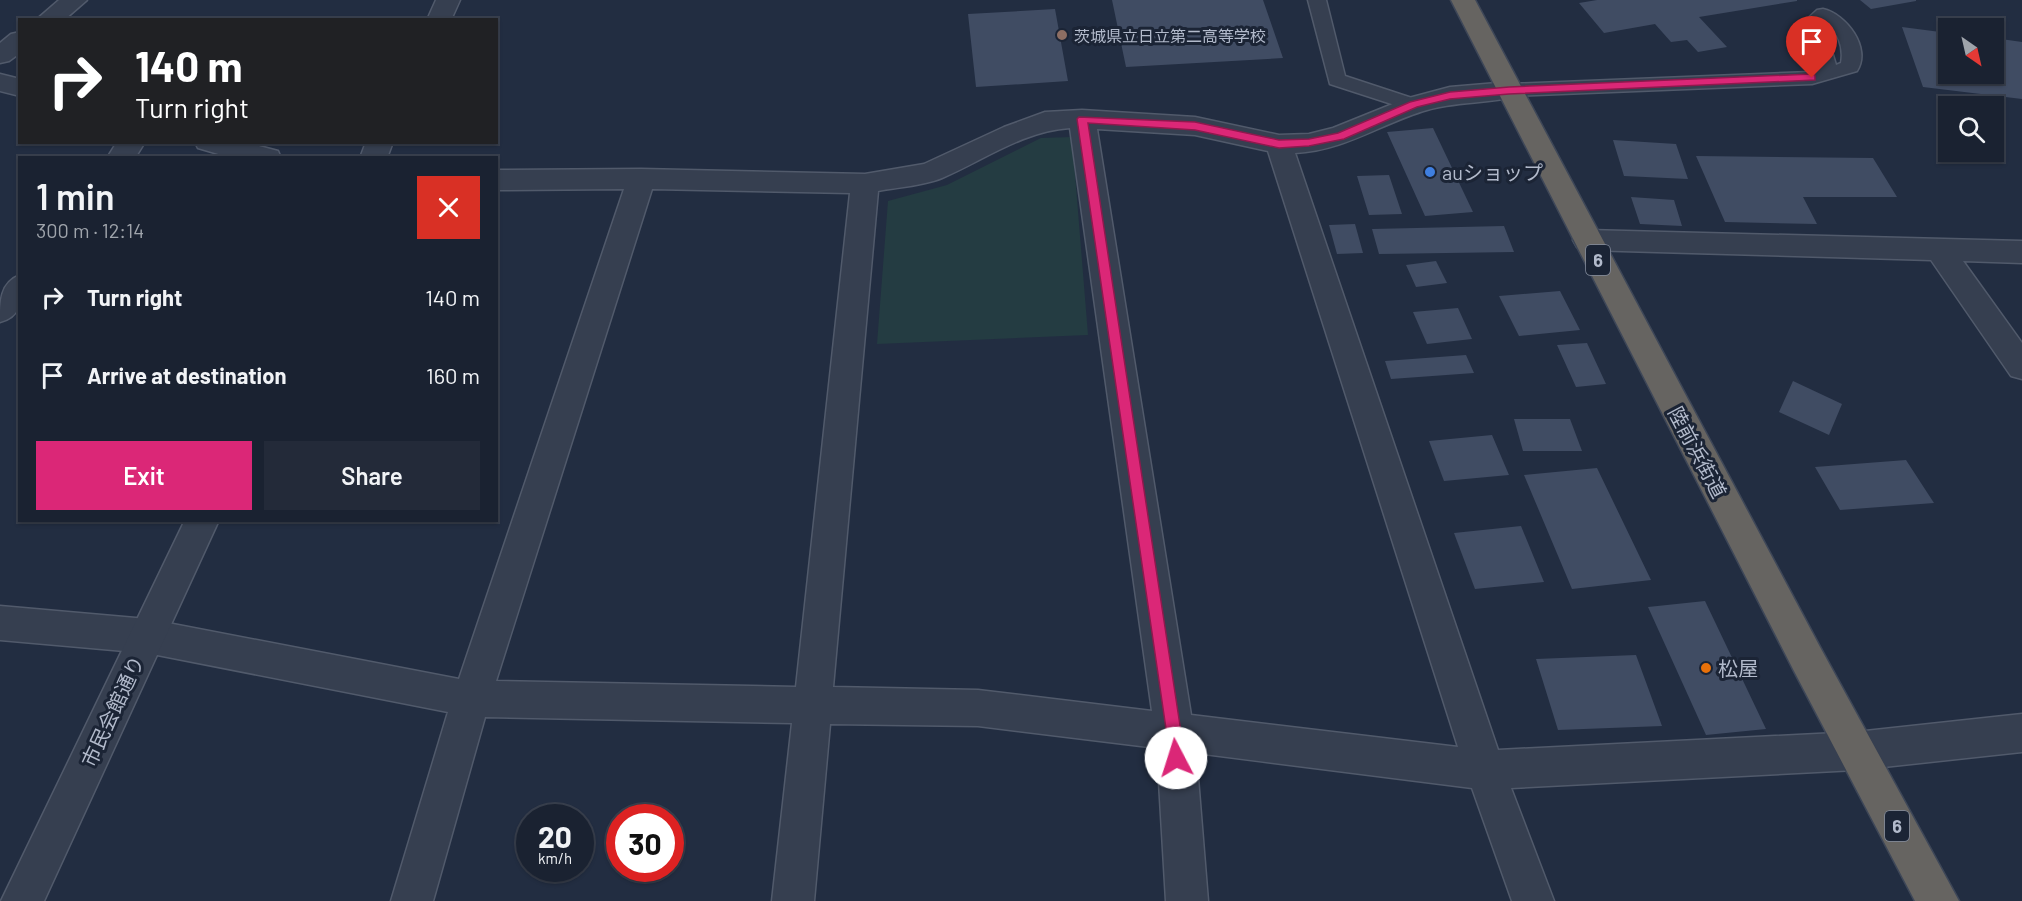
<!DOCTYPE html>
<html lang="en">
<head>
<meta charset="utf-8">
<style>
  body { margin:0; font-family:Barlow,"Noto Sans JP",sans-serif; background:#232a39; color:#f1f3f6; height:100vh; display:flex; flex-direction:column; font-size:22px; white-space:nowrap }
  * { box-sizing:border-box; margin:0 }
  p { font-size:20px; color:#9fa4ab }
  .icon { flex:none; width:33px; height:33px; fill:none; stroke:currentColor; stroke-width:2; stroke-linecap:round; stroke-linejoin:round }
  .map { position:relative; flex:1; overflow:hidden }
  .drawer { position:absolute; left:18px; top:156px; width:480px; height:366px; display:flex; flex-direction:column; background:#1a2231; border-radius:0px; box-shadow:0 2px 4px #0004,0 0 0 2px #383f4d }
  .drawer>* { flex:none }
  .top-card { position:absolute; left:18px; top:18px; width:480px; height:126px; border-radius:0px; box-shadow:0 2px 4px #0004,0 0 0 2px #383f4d; background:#202124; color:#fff; overflow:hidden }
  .needle { width:39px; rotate:146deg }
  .buttons { position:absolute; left:1938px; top:18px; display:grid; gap:12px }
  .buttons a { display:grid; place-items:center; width:66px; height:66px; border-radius:0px; background:#1a2231; box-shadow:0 2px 4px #0004,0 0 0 2px #383f4d; font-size:30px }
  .speed { position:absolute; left:516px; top:804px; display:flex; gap:12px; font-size:30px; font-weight:700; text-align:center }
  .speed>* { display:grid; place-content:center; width:78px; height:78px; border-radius:50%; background:#1a2231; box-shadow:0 2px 4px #0004,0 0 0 2px #383f4d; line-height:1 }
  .speed small { font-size:15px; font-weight:400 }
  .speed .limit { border:9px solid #d22; background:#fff; color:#111 }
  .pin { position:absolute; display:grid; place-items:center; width:51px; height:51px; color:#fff; margin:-62px -26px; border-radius:50% 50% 50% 0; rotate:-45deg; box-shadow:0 0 6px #0007 }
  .pin .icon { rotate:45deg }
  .me { position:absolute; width:66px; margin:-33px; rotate:355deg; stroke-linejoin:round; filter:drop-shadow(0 0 4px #0008) }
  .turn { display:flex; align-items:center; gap:21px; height:126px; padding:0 18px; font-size:27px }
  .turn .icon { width:78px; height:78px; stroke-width:2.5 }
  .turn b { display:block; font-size:42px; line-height:51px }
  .round { display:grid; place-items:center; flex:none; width:63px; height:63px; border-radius:0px; background:#232a39 }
  .headline { display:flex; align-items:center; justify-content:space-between; height:102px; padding:0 18px }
  h1 { font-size:36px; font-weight:600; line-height:45px }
  .primary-button { display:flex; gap:12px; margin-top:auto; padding:12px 18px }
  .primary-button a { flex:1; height:69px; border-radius:0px; background:#db2777; color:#fff; font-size:24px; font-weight:600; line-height:69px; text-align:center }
  .primary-button a+a { background:#232a39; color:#f1f3f6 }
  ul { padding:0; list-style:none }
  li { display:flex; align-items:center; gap:18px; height:78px; padding:0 18px }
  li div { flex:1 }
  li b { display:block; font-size:22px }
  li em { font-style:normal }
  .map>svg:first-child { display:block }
  .green { fill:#243c42 }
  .building { fill:#404c63 }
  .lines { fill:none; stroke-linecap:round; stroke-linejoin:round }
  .service-casing { stroke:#515a6b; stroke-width:3 }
  .minor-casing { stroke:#515a6b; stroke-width:3 }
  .tertiary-casing { stroke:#515a6b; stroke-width:3 }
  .trunk-casing { stroke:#3e4758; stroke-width:3 }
  .service { fill:#363f50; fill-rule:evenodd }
  .minor { fill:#363f50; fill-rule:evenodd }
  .tertiary { fill:#363f50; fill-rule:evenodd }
  .trunk { fill:#666461; fill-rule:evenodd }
  .route { fill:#db2777; stroke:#8e194d; stroke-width:1.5 }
  .education-dot { fill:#8d6e63; stroke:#1b2435; stroke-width:2 }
  .shop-dot { fill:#3f7fe0; stroke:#1b2435; stroke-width:2 }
  .food-dot { fill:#e8710a; stroke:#1b2435; stroke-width:2 }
  .labels { text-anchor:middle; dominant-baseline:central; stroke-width:6; stroke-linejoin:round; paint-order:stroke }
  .far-poi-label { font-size:16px; fill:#b2bacb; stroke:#1b2435; text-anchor:start }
  .shield { fill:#1b2435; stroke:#858d9e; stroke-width:1.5 }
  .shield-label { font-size:18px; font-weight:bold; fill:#b2bacb }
  .poi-label { font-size:20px; fill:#b2bacb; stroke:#1b2435; text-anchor:start }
  .street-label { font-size:20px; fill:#b2bacb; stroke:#1b2435 }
</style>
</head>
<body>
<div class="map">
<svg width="2022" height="901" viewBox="0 0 2022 901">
  <rect width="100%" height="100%" fill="#222d41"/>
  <!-- green -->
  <path class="green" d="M1072,137L1088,335L877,344L888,201L947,185L1041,138Z"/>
  <!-- building -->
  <path class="building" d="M1112,0H1263L1283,58L1126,67Z
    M1597,0H1797V1L1699,17L1727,47L1698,52L1687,40L1671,42L1655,24L1604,33L1579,3Z
    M1860,0H1916V1L1871,9Z
    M1055,9L1068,81L976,87L968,14Z
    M1902,27L1948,33V74H1994V38L2022,42V99L1923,87Z
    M1433,128L1473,212L1425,216L1387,132Z
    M1613,140L1676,144L1688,179L1624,176Z
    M1696,156L1873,158L1897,197H1803L1817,224L1725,222Z
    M1389,175L1402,214L1369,215L1357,176Z
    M1631,197L1674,200L1682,226L1640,224Z
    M1355,224L1363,253L1337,254L1329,225Z
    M1504,226L1514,252L1379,254L1372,229Z
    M1436,261L1447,283L1416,287L1406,265Z
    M1560,291L1580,330L1519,336L1499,296Z
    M1458,308L1472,339L1427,344L1413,312Z
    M1587,343L1606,384L1576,387L1557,345Z
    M1466,355L1474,373L1391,379L1385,361Z
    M1793,381L1842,404L1829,435L1779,412Z
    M1514,419H1570L1582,451H1523Z
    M1492,435L1509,475L1444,481L1429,441Z
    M1906,460L1934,503L1840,510L1815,467Z
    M1597,468L1651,580L1572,589L1524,475Z
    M1521,526L1544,582L1475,589L1454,533Z
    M1705,601L1766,729L1706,735L1648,607Z
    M1636,655L1662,726L1558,730L1536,659Z"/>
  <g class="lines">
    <defs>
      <path id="service" d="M1308,0H1326L1345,76L1421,101L1424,105L1421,109L1414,111L1407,109L1330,84Z
        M1823,9C1846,14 1872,48 1857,71L1812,84L1509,96L1502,94L1500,90L1502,86L1509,84L1811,72L1819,70L1805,21L1817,10ZM1823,22C1838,30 1844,47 1841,63L1836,65Z"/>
      <path id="minor" d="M59,0H87L64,20H36Z
        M20,32V53L9,61L0,63V43L11,34Z
        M0,74L20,79V96L0,91Z
        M1509,82L1518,84L1522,90L1518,96C1488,104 1457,101 1427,110C1382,123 1344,151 1295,153L1498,750L1856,732L2022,714V752L1856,770L1511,788L1554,901H1512L1472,788L1196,753L1208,901H1166L1157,748L978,726L830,724L814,901H772L792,723L485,717L433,901H391L448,712L147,653L0,640V606L147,619L459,679L624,189L496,190V170L641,169L865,174L924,164L1004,127L1045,112L1082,110L1195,117L1279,135L1309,134L1333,128L1405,99L1450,87ZM1070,128L1152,711L978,690L833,687L878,191C899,187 922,186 942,178C984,160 1023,131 1070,128ZM1097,129L1195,135L1268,151L1458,747L1191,715ZM652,189L850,193L796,687L496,681Z
        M117,142H145L135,158H107Z
        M195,142H244L278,151L281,158H232L198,148Z
        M1587,230L2022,241V263L1963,261L2022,343V379L2011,376L1931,260L1587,250L1577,247L1573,240L1577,233Z
        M20,275C20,297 25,315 0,322C0,301 0,283 20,275Z"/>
      <path id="tertiary" d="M436,0H460L451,20H427Z
        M366,142H393L387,158H360Z
        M185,520H219L44,901H1Z"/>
      <path id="trunk" d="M1451,0H1475L1820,647L1959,901H1915L1794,671Z"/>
    </defs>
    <!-- service casing -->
    <use href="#service" class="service-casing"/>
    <!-- minor casing -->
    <use href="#minor" class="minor-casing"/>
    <!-- tertiary casing -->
    <use href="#tertiary" class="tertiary-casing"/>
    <!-- trunk casing -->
    <use href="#trunk" class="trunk-casing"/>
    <!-- service -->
    <use href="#service" class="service"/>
    <!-- minor -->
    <use href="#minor" class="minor"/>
    <!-- tertiary -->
    <use href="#tertiary" class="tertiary"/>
    <!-- trunk -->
    <use href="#trunk" class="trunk"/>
  </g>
  <!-- route -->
  <path class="route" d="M1812,74L1815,75V80L1509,94L1450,99L1417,107L1344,139L1309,146L1279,148L1195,130L1088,123L1185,758L1182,763L1176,765L1171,763L1077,119L1079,117L1195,122L1279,140L1309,139L1338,133L1410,102L1450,92L1509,87Z"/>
  <!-- markers -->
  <circle class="education-dot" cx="1062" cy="35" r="6"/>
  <circle class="shop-dot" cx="1430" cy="172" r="6"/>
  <circle class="food-dot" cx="1706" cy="668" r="6"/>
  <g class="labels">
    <!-- far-poi labels -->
    <g class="far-poi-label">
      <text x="1074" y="35">茨城県立日立第二高等学校</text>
    </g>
    <!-- shield labels -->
    <g class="shield">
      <rect x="1586" y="245" width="24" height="30" rx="4.5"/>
      <rect x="1885" y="811" width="24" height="30" rx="4.5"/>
    </g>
    <g class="shield-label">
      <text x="1598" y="260">6</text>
      <text x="1897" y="826">6</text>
    </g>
    <!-- poi labels -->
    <g class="poi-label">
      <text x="1442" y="172">auショップ</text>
      <text x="1718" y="668">松屋</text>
    </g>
    <!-- street labels -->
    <g class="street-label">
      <text transform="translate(1698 452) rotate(62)">陸前浜街道</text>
      <text transform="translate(112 711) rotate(-65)">市民会館通り</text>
    </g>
  </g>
</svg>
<div class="buttons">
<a><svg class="needle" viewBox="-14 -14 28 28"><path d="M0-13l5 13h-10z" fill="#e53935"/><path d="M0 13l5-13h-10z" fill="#9fa4ab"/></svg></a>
<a><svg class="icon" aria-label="search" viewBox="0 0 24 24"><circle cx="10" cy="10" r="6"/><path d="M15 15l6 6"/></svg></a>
</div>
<div class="speed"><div>20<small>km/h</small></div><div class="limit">30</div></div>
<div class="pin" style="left:1812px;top:78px;background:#d93025"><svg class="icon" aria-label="arrive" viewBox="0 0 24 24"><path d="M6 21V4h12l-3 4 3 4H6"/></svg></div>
<svg class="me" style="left:1176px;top:758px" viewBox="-20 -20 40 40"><circle r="19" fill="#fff"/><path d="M0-13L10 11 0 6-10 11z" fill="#db2777"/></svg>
<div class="top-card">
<div class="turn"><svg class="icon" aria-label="right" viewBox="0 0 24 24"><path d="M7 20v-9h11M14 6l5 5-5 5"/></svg><div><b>140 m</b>Turn right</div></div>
</div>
<section class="drawer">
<div class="headline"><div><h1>1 min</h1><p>300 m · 12:14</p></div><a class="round" style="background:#d93025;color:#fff"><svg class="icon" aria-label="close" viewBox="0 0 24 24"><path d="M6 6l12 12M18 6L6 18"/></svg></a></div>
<ul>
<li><svg class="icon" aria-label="right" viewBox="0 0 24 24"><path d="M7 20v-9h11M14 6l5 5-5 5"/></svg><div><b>Turn right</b></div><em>140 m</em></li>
<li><svg class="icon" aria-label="arrive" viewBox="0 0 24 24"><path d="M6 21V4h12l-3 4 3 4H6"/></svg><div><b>Arrive at destination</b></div><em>160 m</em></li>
</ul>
<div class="primary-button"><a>Exit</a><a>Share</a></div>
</section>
</div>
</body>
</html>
